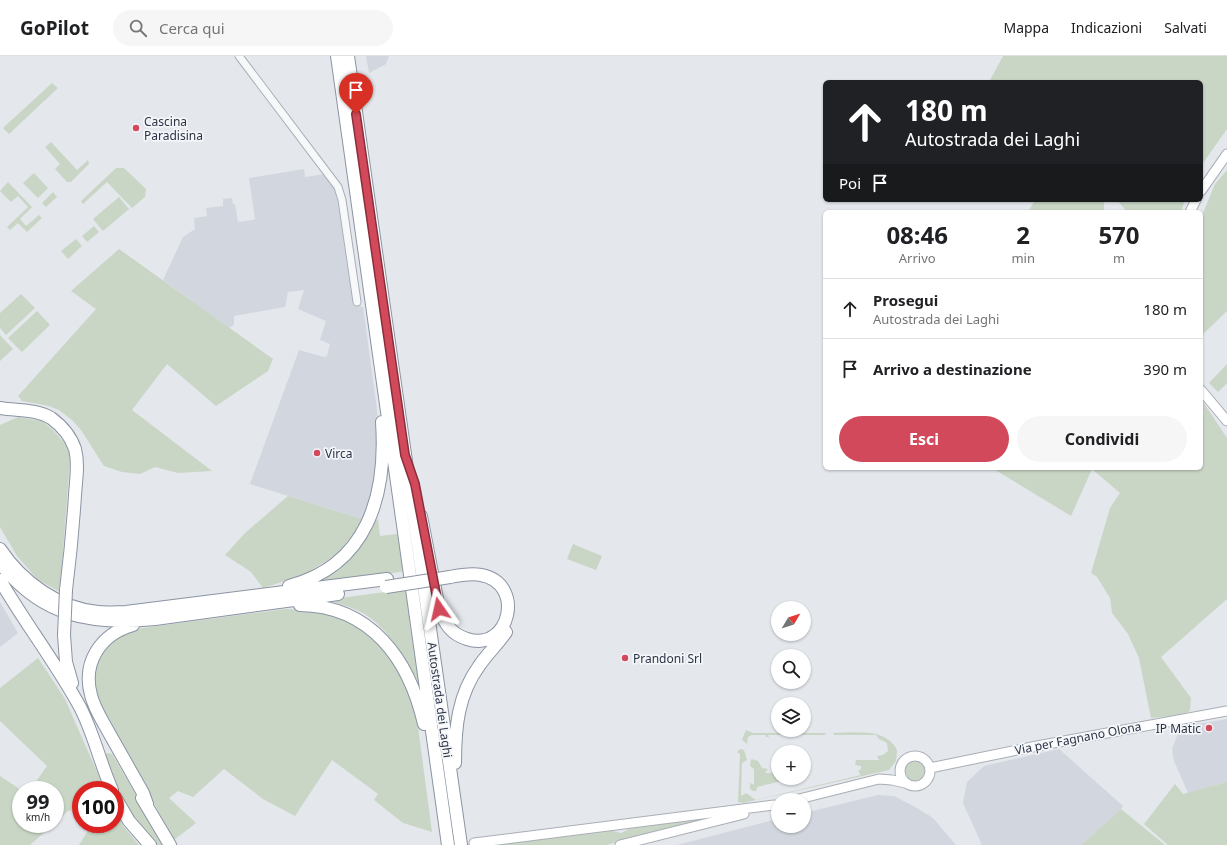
<!DOCTYPE html>
<html lang="it">
<head>
<meta charset="utf-8">
<style>
  body { margin:0; font-family:"Noto Sans",sans-serif; background:#f6f6f6; color:#202124; height:100vh; display:flex; flex-direction:column; font-size:15px; white-space:nowrap }
  * { box-sizing:border-box; margin:0 }
  p { font-size:13px; color:#757577 }
  .icon { flex:none; width:22px; height:22px; fill:none; stroke:currentColor; stroke-width:2; stroke-linecap:round; stroke-linejoin:round }
  .map { position:relative; flex:1; overflow:hidden }
  .details { position:absolute; left:823px; top:154px; width:380px; height:260px; display:flex; flex-direction:column; background:#fff; border-radius:6px; box-shadow:0 1px 3px #0004 }
  .details>* { flex:none }
  .top-card { position:absolute; left:823px; top:24px; width:380px; height:122px; border-radius:6px; box-shadow:0 1px 3px #0004; background:#202124; color:#fff; overflow:hidden }
  .needle { width:26px; rotate:51deg }
  .fabs { position:absolute; left:771px; top:545px; display:grid; gap:8px }
  .fabs a { display:grid; place-items:center; width:40px; height:40px; border-radius:50%; background:#fff; box-shadow:0 1px 3px #0004; font-size:20px }
  .speed { position:absolute; left:12px; top:725px; display:flex; gap:8px; font-size:20px; font-weight:700; text-align:center }
  .speed>* { display:grid; place-content:center; width:52px; height:52px; border-radius:50%; background:#fff; box-shadow:0 1px 3px #0004; line-height:1 }
  .speed small { font-size:10px; font-weight:400 }
  .speed .limit { border:6px solid #d22; background:#fff; color:#111 }
  .pin { position:absolute; display:grid; place-items:center; width:34px; height:34px; color:#fff; margin:-41px -17px; border-radius:50% 50% 50% 0; rotate:-45deg; box-shadow:0 0 4px #0007 }
  .pin .icon { rotate:45deg }
  .me { position:absolute; width:44px; margin:-22px; rotate:349deg; stroke-linejoin:round; filter:drop-shadow(0 0 3px #0008) }
  .turn { display:flex; align-items:center; gap:14px; height:84px; padding:0 16px; font-size:18px }
  .turn .icon { width:52px; height:52px; stroke-width:2.5 }
  .turn b { display:block; font-size:28px; line-height:34px }
  .then { display:flex; align-items:center; height:38px; padding:0 16px; background:#0003; gap:8px; font-size:15px }
  .eta { display:flex; justify-content:space-evenly; align-items:center; height:68px; text-align:center }
  .eta b { font-size:24px; font-weight:700; line-height:28px }
  .action { display:flex; gap:8px; margin-top:auto; padding:8px 16px }
  .action a { flex:1; height:46px; border-radius:24px; background:#d1495b; color:#fff; font-size:16px; font-weight:700; line-height:46px; text-align:center }
  .action a+a { background:#f6f6f6; color:#202124 }
  ul { padding:0; list-style:none }
  li { display:flex; align-items:center; gap:12px; height:60px; padding:0 16px; border-top:1px solid #e0e0e0 }
  li div { flex:1 }
  li b { display:block; font-size:15px }
  li em { font-style:normal }
  header { display:flex; align-items:center; gap:24px; box-sizing:border-box; height:56px; padding:0 20px; background:#fff; border-bottom:1px solid #e0e0e0 }
  header strong { font-size:19px }
  nav { display:flex; gap:22px; margin-inline-start:auto; font-size:14px }
  .search { width:280px; height:36px; background:#f6f6f6; display:flex; align-items:center; gap:10px; box-sizing:border-box; padding:0 14px; border-radius:22px; color:#757577; font-size:15px }
  .map>svg:first-child { display:block }
  .built { fill:#d2d6de }
  .green { fill:#c9d6c5 }
  .lines { fill:none; stroke-linecap:round; stroke-linejoin:round }
  .street-casing { stroke:#a9aeb7; stroke-width:9 }
  .secondary-casing { stroke:#a9aeb7; stroke-width:11 }
  .highway-casing { stroke:#8b94a3; stroke-width:14 }
  .street { stroke:#f7f8fa; stroke-width:7 }
  .secondary { stroke:#fff; stroke-width:9 }
  .highway { stroke:#fff; stroke-width:12 }
  .highway-bridge-casing { stroke:#8b94a3; stroke-width:14; stroke-linecap:butt }
  .highway-bridge { stroke:#fff; stroke-width:12 }
  .route-casing { stroke:#882f3b; stroke-width:10 }
  .route { stroke:#d1495b; stroke-width:7 }
  .poi-dot { fill:#d1495b; stroke:#f4f6f9; stroke-width:1.5 }
  .labels { text-anchor:middle; dominant-baseline:central; stroke-width:3.5; stroke-linejoin:round; paint-order:stroke }
  .poi-label { font-size:12px; fill:#2b3445; stroke:#f4f6f9; text-anchor:start }
  .street-label { font-size:12px; fill:#2b3445; stroke:#f4f6f9 }
</style>
</head>
<body>
<header>
<strong>GoPilot</strong>
<div class="search"><svg class="icon" aria-label="search" viewBox="0 0 24 24"><circle cx="10" cy="10" r="6"/><path d="M15 15l6 6"/></svg>Cerca qui</div>
<nav><a>Mappa</a><a>Indicazioni</a><a>Salvati</a></nav>
</header>
<div class="map">
<svg width="1227" height="789" viewBox="0 0 1227 789">
  <rect width="100%" height="100%" fill="#e4e7ec"/>
  <!-- built -->
  <path class="built" d="M366,0H389L386,8L369,17Z
    M304,113L305,121L326,118L336,134L353,249L363,251L377,354L379,387V405L365,464L250,428L299,294L324,301L327,300L330,288L320,284L326,265L298,253L304,234L288,236L285,251L234,260V269L229,272L163,224L183,181L195,173L194,162L207,160L206,152L223,150V143L232,142L233,148H235L238,166L253,164L255,163L249,122Z
    M0,546L18,577L0,591Z
    M1227,663V726L1188,737L1174,705L1172,693L1177,680L1184,670Z
    M1059,693L1123,750L1121,753L1081,789H982L963,747L967,726L984,710Z
    M878,739L894,740L917,752L933,762L956,789H677L778,763V770H804V757Z"/>
  <!-- green -->
  <path class="green" d="M1003,0H1227V73L1201,110V26H989Z
    M52,27L58,32L9,78L3,72Z
    M51,86L77,114L88,104L89,108L71,126H67L55,113L60,108L45,91Z
    M116,112H124L146,133L145,141L132,152L107,126L83,148L81,145Z
    M1227,114V255L1201,280V162L1215,128Z
    M34,117L48,132L38,142L23,127Z
    M8,126L32,151L20,163L26,170L39,159L42,162L27,176L18,167L10,174L7,171L28,151L18,140L11,146L0,135Z
    M53,136L57,141L46,151L42,147Z
    M119,141L129,153L103,175L93,163Z
    M1035,144H1104V156H1028Z
    M1117,144H1185L1181,156H1127Z
    M94,170L99,176L87,186L82,180Z
    M76,183L82,190L68,203L61,195Z
    M119,193L273,303L268,315L216,350L167,308L132,354L212,415L178,417L155,411L140,418L122,416L104,410L81,374L72,364L59,354L49,350L22,345L18,340L96,253L71,235Z
    M21,238L35,252L6,279L0,272V257Z
    M37,255L50,269L22,296L8,282Z
    M0,279L13,293L0,305Z
    M1227,308V327L1218,336L1209,327Z
    M1201,343L1227,382V543L1161,601L1191,642L1190,655L1181,659L1151,662L1139,602L1128,578L1112,557L1110,542L1097,521L1091,517L1110,452L1120,437L1092,413L1071,460L992,412H1201Z
    M18,361L42,365L53,374L68,391L70,404L60,536L37,523L17,500L0,471V369Z
    M288,440L365,464L337,498L304,519L263,532L251,516L225,499L245,477Z
    M378,463L380,480L397,478L405,515L301,532L371,468Z
    M573,488L602,500L596,514L567,503Z
    M407,533L410,571L420,629C407,605 392,578 369,561C356,552 341,548 326,544Z
    M285,553L314,554L342,560L375,581L402,620L412,646L418,671L432,776L403,767L374,744L378,738L332,704L295,760L263,743L224,713L193,741L178,735L169,742L196,767L174,784L94,637L93,610L97,599L120,575Z
    M38,602L65,643L105,734H81V753L68,755L55,767V734H30L47,710L0,665V632Z
    M746,674L753,677H827L824,679H768L769,681H766V679H752L748,681L747,688L742,684Z
    M833,677C854,677 885,671 897,694L896,705L889,714L743,747L738,746L740,698L737,696L740,693L744,694L747,704L742,707L741,740L746,737L756,744L861,719L858,715L861,713V710L855,709L856,704H879L877,700L883,699L888,695L887,687L879,683L876,679H834Z
    M107,697L112,698L165,789H156L118,740L105,700Z
    M751,703L758,705L762,712L768,713L765,717H778V722H794L757,731L756,735H753L750,733V727L754,729V713L750,710Z
    M904 715a11 11 0 1 1 22 0a11 11 0 1 1-22 0Z
    M0,720L21,734V768H54L30,789H0Z
    M1227,726V789H1168L1144,768L1175,728L1183,738Z
    M1121,753L1165,789H1081Z
    M115,754L123,770L139,789H79L92,768H115Z
    M714,760L716,761L606,789H485L605,773L621,777L637,769Z"/>
  <g class="lines">
    <defs>
      <path id="street" d="M239,0L338,131L342,144L357,246"/>
      <path id="secondary" d="M1201,135L1227,98
        M1190,156L1196,144
        M1201,334L1227,365
        M900 715a15 15 0 1 1 30 0a15 15 0 1 1-30 0Z
        M930,712L1037,690L1227,655
        M795,744L879,723L892,724L905,727
        M474,787L774,749
        M620,789L744,758"/>
      <path id="highway" d="M337,0L448,789
        M348,0L461,789
        M0,352C17,355 36,353 51,362C62,370 71,381 75,393C79,408 76,424 75,439C73,471 70,502 66,534
        M421,460L439,553C445,568 451,578 467,583C510,597 526,527 481,519C471,517 460,519 450,521
        M0,493C22,526 58,552 98,556C107,557 117,556 126,556L387,523
        M0,507C42,561 91,569 155,563L338,538
        M0,524C25,567 56,607 80,651C94,678 100,707 112,734
        M289,530C368,509 387,439 382,366
        M300,549C371,550 409,603 424,668
        M133,569C101,578 82,606 91,639C94,652 102,664 108,675C120,696 131,716 143,737L147,748
        M64,579L66,606L72,627
        M455,707C455,671 458,639 479,610C487,598 498,588 506,576
        M115,741L129,765L150,789
        M142,742L170,789"/>
    </defs>
    <!-- street casing -->
    <use href="#street" class="street-casing"/>
    <!-- secondary casing -->
    <use href="#secondary" class="secondary-casing"/>
    <!-- highway casing -->
    <use href="#highway" class="highway-casing"/>
    <!-- street -->
    <use href="#street" class="street"/>
    <!-- secondary -->
    <use href="#secondary" class="secondary"/>
    <!-- highway -->
    <use href="#highway" class="highway"/>
    <defs>
      <path id="highway-bridge" d="M386,531L450,521
        M64,579L66,534"/>
    </defs>
    <!-- highway-bridge casing -->
    <use href="#highway-bridge" class="highway-bridge-casing"/>
    <!-- highway-bridge -->
    <use href="#highway-bridge" class="highway-bridge"/>
  </g>
  <g class="lines">
    <defs>
      <path id="route" d="M356,58L405,399L415,428L439,553"/>
    </defs>
    <!-- route casing -->
    <use href="#route" class="route-casing"/>
    <!-- route -->
    <use href="#route" class="route"/>
  </g>
  <!-- markers -->
  <g class="poi-dot">
    <circle cx="136" cy="72" r="4"/>
    <circle cx="317" cy="397" r="4"/>
    <circle cx="625" cy="602" r="4"/>
    <circle cx="1209" cy="672" r="4"/>
  </g>
  <g class="labels">
    <!-- poi labels -->
    <g class="poi-label">
      <text x="144" y="65">Cascina<tspan x="144" dy="14">Paradisina</tspan></text>
      <text x="325" y="397">Virca</text>
      <text x="633" y="602">Prandoni Srl</text>
      <text x="1201" y="672" text-anchor="end">IP Matic</text>
    </g>
    <!-- street labels -->
    <g class="street-label">
      <text transform="translate(440 644) rotate(82)">Autostrada dei Laghi</text>
      <text transform="translate(1078 682) rotate(-11)">Via per Fagnano Olona</text>
    </g>
  </g>
</svg>
<div class="fabs">
<a><svg class="needle" viewBox="-14 -14 28 28"><path d="M0-13l5 13h-10z" fill="#e53935"/><path d="M0 13l5-13h-10z" fill="#757577"/></svg></a>
<a><svg class="icon" aria-label="search" viewBox="0 0 24 24"><circle cx="10" cy="10" r="6"/><path d="M15 15l6 6"/></svg></a>
<a><svg class="icon" aria-label="layers" viewBox="0 0 24 24"><path d="M12 4l9 5-9 5-9-5zM3 14l9 5 9-5"/></svg></a>
<a>+</a>
<a>−</a>
</div>
<div class="speed"><div>99<small>km/h</small></div><div class="limit">100</div></div>
<div class="pin" style="left:356px;top:58px;background:#d93025"><svg class="icon" aria-label="arrive" viewBox="0 0 24 24"><path d="M6 21V4h12l-3 4 3 4H6"/></svg></div>
<svg class="me" style="left:439px;top:553px" viewBox="-20 -20 40 40"><path d="M0-17L14 15 0 8-14 15z" fill="#d1495b" stroke="#fff" stroke-width="4"/></svg>
<div class="top-card">
<div class="turn"><svg class="icon" aria-label="ahead" viewBox="0 0 24 24"><path d="M12 20V5M6 11l6-6 6 6"/></svg><div><b>180 m</b>Autostrada dei Laghi</div></div>
<div class="then">Poi<svg class="icon" aria-label="arrive" viewBox="0 0 24 24"><path d="M6 21V4h12l-3 4 3 4H6"/></svg></div>
</div>
<section class="details">
<div class="eta">
<div><b>08:46</b><p>Arrivo</p></div>
<div><b>2</b><p>min</p></div>
<div><b>570</b><p>m</p></div>
</div>
<ul>
<li><svg class="icon" aria-label="ahead" viewBox="0 0 24 24"><path d="M12 20V5M6 11l6-6 6 6"/></svg><div><b>Prosegui</b><p>Autostrada dei Laghi</p></div><em>180 m</em></li>
<li><svg class="icon" aria-label="arrive" viewBox="0 0 24 24"><path d="M6 21V4h12l-3 4 3 4H6"/></svg><div><b>Arrivo a destinazione</b></div><em>390 m</em></li>
</ul>
<div class="action"><a>Esci</a><a>Condividi</a></div>
</section>
</div>
</body>
</html>
